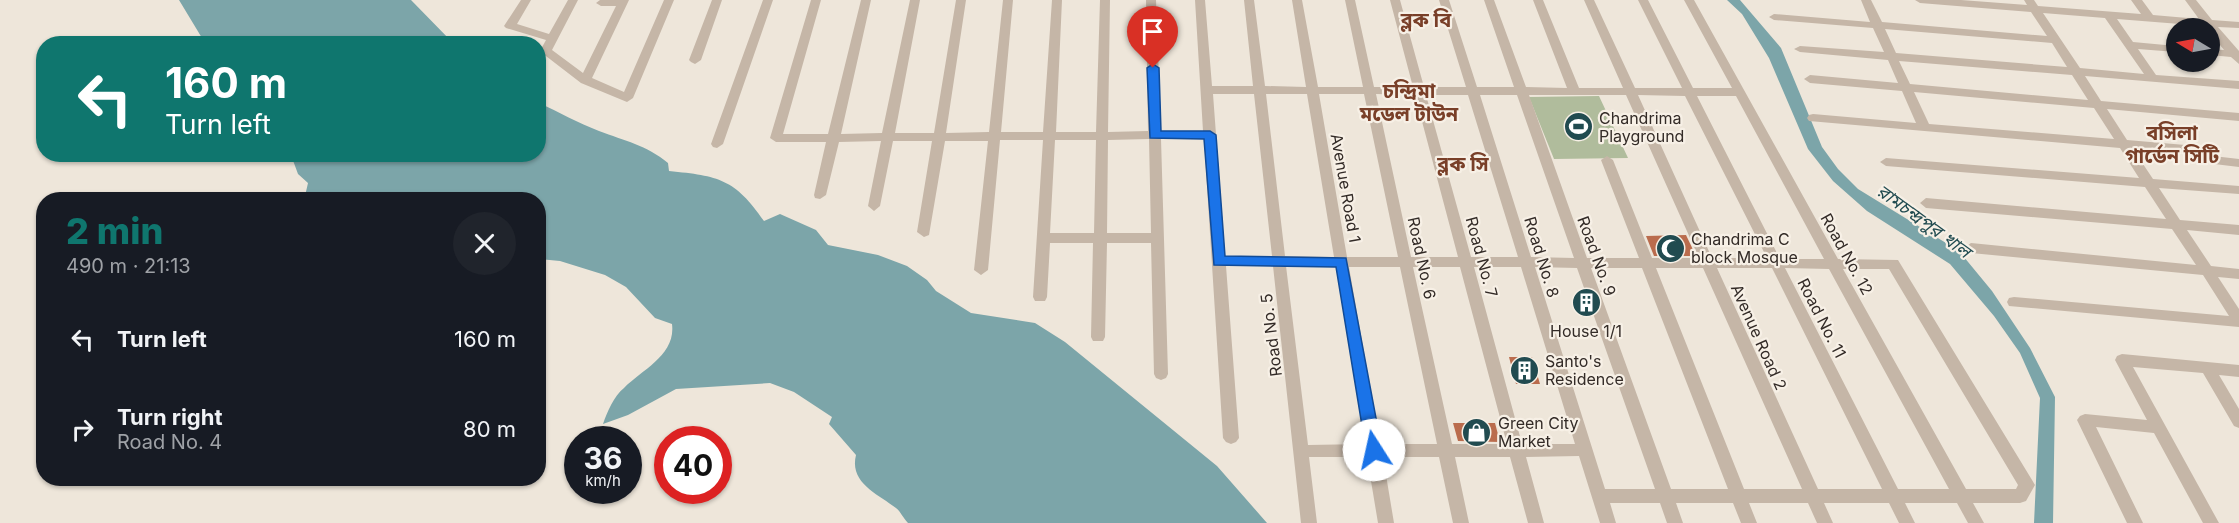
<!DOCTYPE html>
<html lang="en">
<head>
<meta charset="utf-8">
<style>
  body { margin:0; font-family:Inter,"Noto Sans Bengali",sans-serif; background:#20242c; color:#f1f3f6; height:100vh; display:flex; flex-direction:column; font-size:22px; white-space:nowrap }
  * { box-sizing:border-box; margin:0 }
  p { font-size:20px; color:#9ea1a6 }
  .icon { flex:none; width:33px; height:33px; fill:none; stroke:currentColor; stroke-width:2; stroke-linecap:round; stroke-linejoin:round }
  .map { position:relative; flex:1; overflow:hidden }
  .details { position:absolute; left:36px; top:192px; width:510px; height:294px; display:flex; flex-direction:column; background:#171b24; border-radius:24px; box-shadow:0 2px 4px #0004 }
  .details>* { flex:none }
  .top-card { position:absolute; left:36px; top:36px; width:510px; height:126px; border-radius:24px; box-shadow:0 2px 4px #0004; background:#0f766e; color:#fff; overflow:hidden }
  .needle { width:39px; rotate:280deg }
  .tools { position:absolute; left:2166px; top:18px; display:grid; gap:12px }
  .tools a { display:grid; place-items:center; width:54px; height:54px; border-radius:50%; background:#171b24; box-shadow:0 2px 4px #0004; font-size:30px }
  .speed { position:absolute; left:564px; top:426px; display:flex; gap:12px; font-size:30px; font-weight:700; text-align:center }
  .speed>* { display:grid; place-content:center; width:78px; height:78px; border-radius:50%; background:#171b24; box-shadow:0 2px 4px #0004; line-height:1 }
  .speed small { font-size:15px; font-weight:400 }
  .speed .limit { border:9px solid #d22; background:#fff; color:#111 }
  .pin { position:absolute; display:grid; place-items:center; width:51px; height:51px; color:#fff; margin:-62px -26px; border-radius:50% 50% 50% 0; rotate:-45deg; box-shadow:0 0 6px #0007 }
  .pin .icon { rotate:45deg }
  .me { position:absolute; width:66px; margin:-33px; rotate:350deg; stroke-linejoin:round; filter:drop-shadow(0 0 4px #0008) }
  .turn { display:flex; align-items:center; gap:21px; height:126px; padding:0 30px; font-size:27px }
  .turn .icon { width:78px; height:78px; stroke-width:2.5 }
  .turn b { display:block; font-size:42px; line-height:51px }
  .round { display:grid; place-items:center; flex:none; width:63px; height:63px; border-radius:32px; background:#20242c }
  .summary { display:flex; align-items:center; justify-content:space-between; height:102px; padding:0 30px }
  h1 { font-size:36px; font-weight:800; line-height:45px; color:#0f766e }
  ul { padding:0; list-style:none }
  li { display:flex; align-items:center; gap:18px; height:90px; padding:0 30px }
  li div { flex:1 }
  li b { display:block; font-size:22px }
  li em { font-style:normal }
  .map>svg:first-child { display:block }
  .green { fill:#b0bc9c }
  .water { fill:#7ca5a9 }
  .building { fill:#ba6c4d }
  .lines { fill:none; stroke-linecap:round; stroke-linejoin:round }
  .minor { fill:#c5b6a7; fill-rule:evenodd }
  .route { fill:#1a73e8; stroke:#114b97; stroke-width:1.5 }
  .labels { text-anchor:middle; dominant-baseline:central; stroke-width:4.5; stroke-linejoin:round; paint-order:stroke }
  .poi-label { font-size:16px; fill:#332b27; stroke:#f7f0e6; text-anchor:start }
  .street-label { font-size:16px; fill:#332b27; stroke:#f7f0e6 }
  .water-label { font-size:18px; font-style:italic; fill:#214b50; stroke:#f7f0e6 }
  .quarter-label { font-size:20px; font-weight:bold; fill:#793f28; stroke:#f7f0e6 }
</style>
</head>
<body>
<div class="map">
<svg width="2239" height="523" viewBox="0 0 2239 523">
  <rect width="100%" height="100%" fill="#eee6da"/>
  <!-- green -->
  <path class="green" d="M1599,96L1628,158L1554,159L1529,97Z"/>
  <!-- water -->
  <path class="water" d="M179,0H411L453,43H205Z
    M1727,0H1740L1781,48L1822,147L1838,169L1858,189L1959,251L1992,291L2030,348L2055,397L2053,523H2034L2040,398L2020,353L1994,316L1950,264L1867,211L1833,181L1808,149L1769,58L1742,14Z
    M539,103C559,112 578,123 599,131C625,141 646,145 668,163L669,171C719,176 735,179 764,221L780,214L816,230L828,245L878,255L907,266L927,280L936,291L971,313L1035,323L1065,342L1217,466L1267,523H908C903,518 901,512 896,508C878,494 849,483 856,455L829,424L832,417L794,392L770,383L676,389L628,415L603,424C607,412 614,396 624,388C643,369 676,355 672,324L655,318L626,287L605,275L560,261L539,259L538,200L308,199L305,196L308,183L298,174L291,155L538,154Z"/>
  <!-- building -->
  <path class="building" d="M1686,235L1696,256H1654L1646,236Z
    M1509,357H1532L1540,384H1516Z
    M1453,423H1495L1500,442L1458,441Z"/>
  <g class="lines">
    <!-- minor -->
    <path class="minor" d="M521,0H531L517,24L549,34L568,0H578L552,50L583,73L616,6H601L596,3L600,0H629L592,78L624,92L664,0H674L633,98L627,102L581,83L542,53L540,51L546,40L506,28L504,26Z
      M712,0H722L701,60L695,64L691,62L689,60Z
      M763,0H773L723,144L717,148L713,147L711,144Z
      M811,0H821L783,134H828L861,0H871L841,134L882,133L910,0H920L895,133H934L956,0H966L946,133L989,132L1003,0H1013L1001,132H1043L1052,0H1062L1056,132H1096L1100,0H1110L1108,132L1148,131L1146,0H1156L1161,131H1203L1195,0H1205L1212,86H1253L1244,0H1254L1265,86L1306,87L1292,0H1302L1318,87H1363L1345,0H1355L1374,87H1413L1390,0H1400L1424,87H1466L1439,0H1449L1477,87H1514L1484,0H1494L1526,87L1567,88L1533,0H1543L1579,88H1623L1584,0H1594L1635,88H1682L1638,0H1648L1693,88H1732L1684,0H1694L1838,259L1898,260L2035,485L2026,501L2020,503H1973L1984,523H1968L1957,503H1905L1915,523H1899L1889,503H1824L1833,523H1817L1808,503H1749L1757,523H1741L1733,503H1676L1683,523H1667L1660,503H1610L1616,523H1600L1579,456L1526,457L1544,523H1528L1510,457H1455L1469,523H1453L1439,457H1383L1394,523H1378L1367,457H1309L1317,523H1301L1273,266H1226L1239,438L1236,442L1231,444L1226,442L1223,438L1204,139H1161L1168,374L1166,378L1161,380L1156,378L1154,374L1151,243H1107L1105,337L1103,341H1093L1091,337L1093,243H1050L1047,297L1045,301H1035L1033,297L1043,140H1000L988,270L981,275L974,270L988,141H945L929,235L924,237L917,232L932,141H893L880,206L874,211L868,206L881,141L839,142L826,195L820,199L815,198L814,195L826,142H776L770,138ZM1213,94H1254L1272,256H1225ZM1266,94H1307L1334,257L1285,256ZM1319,94H1364L1398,257H1347ZM1376,94L1415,95L1458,257H1411ZM1426,95H1468L1518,257H1471ZM1480,95H1517L1574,258L1531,257ZM1529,95H1626L1699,258H1652L1613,160L1607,156L1601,160L1639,258H1587ZM1638,95L1685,96L1767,258H1712ZM1697,96H1736L1824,259H1780ZM1149,139L1151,233H1107L1108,140ZM1055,140H1096L1094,233H1050ZM1286,266H1336L1365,444L1308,445ZM1349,267H1400L1437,444H1380ZM1413,267H1460L1507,444H1452ZM1474,267H1521L1575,444H1522ZM1535,267L1577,268L1655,489H1605ZM1591,268H1642L1728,489H1671ZM1656,268H1703L1802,489H1744ZM1717,268H1772L1882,489H1818ZM1785,268L1829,269L1949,489H1898ZM1843,269H1889L2018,485L2016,489H1966Z
      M1861,0H1871L1882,22L2047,36L2031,12L1920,3L1915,0H1961L2027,5L2024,0H2034L2038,6L2141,14L2131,0H2142L2153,15L2199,19L2185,0H2196L2212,20L2239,22V28L2218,27L2239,51V64L2231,57L2210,55V49L2224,50L2205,26L2117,19L2133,42L2176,46V52L2138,49L2156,75L2239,81V89L2085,76L2101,101L2239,113V121L2107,109L2127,140L2197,146L2213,156L2239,159V167L2206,163L2194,154L2133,149L2153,179L2239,186V194L2159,188L2180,220L2239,225V235L2187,230L2211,266L2239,269V279L2218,277L2239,309V327L2009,306L2007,302L2009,298L2014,297L2229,316L2203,275L1971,253L1964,248L1971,243L2196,265L2172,229L1926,208L1920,203L1926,198L2166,219L2145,187L1886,166L1880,162L1886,158L2139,178L2120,148L1809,121L1807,118L1809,115L1813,114L1916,123L1902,91L1810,83L1804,79L1810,75L1898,83L1888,60L1800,52L1794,49L1800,46L1884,52L1873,28L1774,20L1769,17L1774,14L1870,22ZM2043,13L2105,18L2144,74L2080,68ZM1885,29L2052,43L2067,67L1896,53ZM1899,61L2072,75L2088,100L1910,84ZM1914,92L2094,108L2114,139L1929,124Z
      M2122,354L2239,365V377L2219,375L2239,409V428L2234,426L2203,373L2133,367L2219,523H2203L2154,433L2096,427L2143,523H2127L2077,420L2080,416L2085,414L2147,420L2115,360L2117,356Z"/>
  </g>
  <!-- route -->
  <path class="route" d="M1153,64L1159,68L1161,131H1210L1216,135L1225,256L1346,258L1382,450L1379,455H1368L1366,450L1336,267L1214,265L1204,139L1150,138L1147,68Z"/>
  <!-- icons -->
  <defs>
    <symbol id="stadium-disc" viewBox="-11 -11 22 22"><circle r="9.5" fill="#214b50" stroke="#f7f0e6"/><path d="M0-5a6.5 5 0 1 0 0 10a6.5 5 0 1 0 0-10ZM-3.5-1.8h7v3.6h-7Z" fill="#fff"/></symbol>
    <symbol id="mosque-disc" viewBox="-11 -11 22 22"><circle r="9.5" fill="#214b50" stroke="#f7f0e6"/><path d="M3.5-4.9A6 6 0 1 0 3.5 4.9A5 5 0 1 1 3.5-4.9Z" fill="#fff"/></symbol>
    <symbol id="building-disc" viewBox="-11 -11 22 22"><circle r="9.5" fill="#214b50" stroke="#f7f0e6"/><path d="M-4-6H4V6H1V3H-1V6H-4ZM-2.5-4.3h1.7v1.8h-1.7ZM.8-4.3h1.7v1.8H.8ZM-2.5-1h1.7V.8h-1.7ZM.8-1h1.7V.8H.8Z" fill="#fff"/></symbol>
    <symbol id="shop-disc" viewBox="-11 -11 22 22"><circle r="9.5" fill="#214b50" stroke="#f7f0e6"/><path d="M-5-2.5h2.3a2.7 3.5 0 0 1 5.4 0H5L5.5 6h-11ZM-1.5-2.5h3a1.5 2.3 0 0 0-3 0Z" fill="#fff"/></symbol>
  </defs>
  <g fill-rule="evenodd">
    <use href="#stadium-disc" x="1562" y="110" width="33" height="33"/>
    <use href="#mosque-disc" x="1654" y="232" width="33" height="33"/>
    <use href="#building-disc" x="1570" y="286" width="33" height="33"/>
    <use href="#building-disc" x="1508" y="354" width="33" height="33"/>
    <use href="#shop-disc" x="1460" y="416" width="33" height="33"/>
  </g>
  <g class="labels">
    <!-- poi labels -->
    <g class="poi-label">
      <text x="1599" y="118">Chandrima<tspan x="1599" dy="18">Playground</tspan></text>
      <text x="1691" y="239">Chandrima C<tspan x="1691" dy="18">block Mosque</tspan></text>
      <text x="1586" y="331" text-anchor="middle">House 1/1</text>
      <text x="1545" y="361">Santo's<tspan x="1545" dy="18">Residence</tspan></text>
      <text x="1498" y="423">Green City<tspan x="1498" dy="18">Market</tspan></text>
    </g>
    <!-- street labels -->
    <g class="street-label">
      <text transform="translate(1346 188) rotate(80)">Avenue Road 1</text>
      <text transform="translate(1847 254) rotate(61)">Road No. 12</text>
      <text transform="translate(1597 256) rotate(70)">Road No. 9</text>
      <text transform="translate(1482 257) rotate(75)">Road No. 7</text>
      <text transform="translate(1542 257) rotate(73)">Road No. 8</text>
      <text transform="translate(1422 258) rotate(78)">Road No. 6</text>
      <text transform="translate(1822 318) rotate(63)">Road No. 11</text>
      <text transform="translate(1271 335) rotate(-97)">Road No. 5</text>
      <text transform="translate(1759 337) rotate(66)">Avenue Road 2</text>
    </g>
    <!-- water labels -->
    <g class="water-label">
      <text transform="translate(1924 221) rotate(36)">রামচন্দ্রপুর খাল</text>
    </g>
    <!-- quarter labels -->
    <g class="quarter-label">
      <text x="1426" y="20">ব্লক বি</text>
      <text x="1409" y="91">চন্দ্রিমা<tspan x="1409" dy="23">মডেল টাউন</tspan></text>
      <text x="2172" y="133">বসিলা<tspan x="2172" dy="23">গার্ডেন সিটি</tspan></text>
      <text x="1463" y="164">ব্লক সি</text>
    </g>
  </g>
</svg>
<div class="tools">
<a><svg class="needle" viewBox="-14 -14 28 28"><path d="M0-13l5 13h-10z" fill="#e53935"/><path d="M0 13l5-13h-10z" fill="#9ea1a6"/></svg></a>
</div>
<div class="speed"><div>36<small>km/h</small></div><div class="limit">40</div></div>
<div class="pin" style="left:1153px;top:68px;background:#d93025"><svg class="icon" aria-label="arrive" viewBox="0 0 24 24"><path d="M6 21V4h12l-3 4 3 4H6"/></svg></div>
<svg class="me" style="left:1374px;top:450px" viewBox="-20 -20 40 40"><circle r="19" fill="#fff"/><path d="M0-13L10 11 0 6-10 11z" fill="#1a73e8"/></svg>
<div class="top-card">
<div class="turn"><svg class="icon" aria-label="left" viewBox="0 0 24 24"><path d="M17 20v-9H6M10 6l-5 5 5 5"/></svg><div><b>160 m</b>Turn left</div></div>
</div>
<section class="details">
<div class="summary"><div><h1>2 min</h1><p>490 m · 21:13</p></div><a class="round"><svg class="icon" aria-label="close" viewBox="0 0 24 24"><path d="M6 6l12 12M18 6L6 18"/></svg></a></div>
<ul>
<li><svg class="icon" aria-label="left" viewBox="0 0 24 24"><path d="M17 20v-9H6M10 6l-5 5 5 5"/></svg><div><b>Turn left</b></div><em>160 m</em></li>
<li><svg class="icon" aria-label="right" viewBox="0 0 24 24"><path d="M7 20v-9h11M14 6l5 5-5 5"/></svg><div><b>Turn right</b><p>Road No. 4</p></div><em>80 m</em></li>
</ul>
</section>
</div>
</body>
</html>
